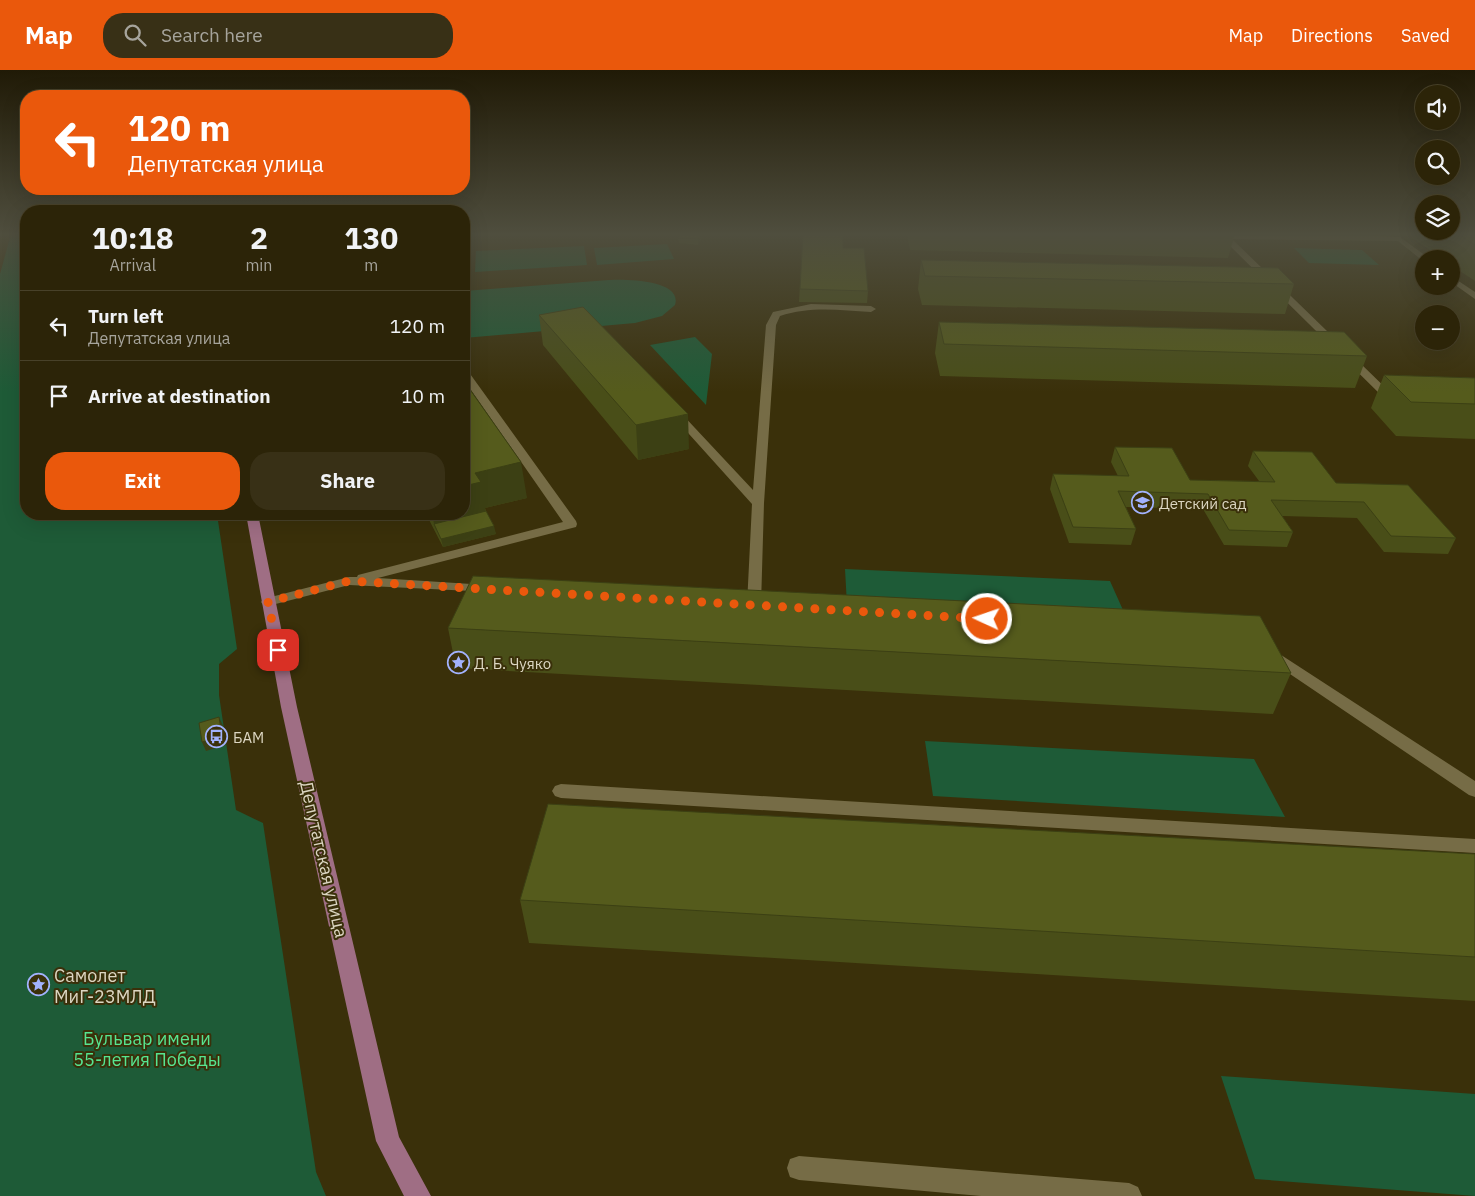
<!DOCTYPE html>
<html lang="en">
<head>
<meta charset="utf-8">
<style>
  body { margin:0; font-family:"IBM Plex Sans",sans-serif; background:#383016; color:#f1f3f6; height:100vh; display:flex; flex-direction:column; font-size:19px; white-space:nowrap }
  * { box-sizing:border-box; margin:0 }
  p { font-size:16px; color:#a6a49c }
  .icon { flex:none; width:28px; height:28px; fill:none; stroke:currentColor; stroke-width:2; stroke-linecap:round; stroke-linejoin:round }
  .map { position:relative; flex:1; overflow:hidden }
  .panel { position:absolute; left:20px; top:135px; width:450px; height:315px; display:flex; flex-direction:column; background:#2c2408; border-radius:20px; box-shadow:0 5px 20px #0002,0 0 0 1px #484129 }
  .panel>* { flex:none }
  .hud { position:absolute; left:20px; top:20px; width:450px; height:105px; border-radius:20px; box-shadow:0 5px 20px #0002,0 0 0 1px #484129; background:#ea580c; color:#fff; overflow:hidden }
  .fabs { position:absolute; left:1415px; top:15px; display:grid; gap:10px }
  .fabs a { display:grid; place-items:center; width:45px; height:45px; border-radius:50%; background:#2c2408; box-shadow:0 5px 20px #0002,0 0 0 1px #484129; font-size:25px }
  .pin { position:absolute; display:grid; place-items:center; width:42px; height:42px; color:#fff; margin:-21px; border-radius:10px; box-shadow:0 2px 8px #0006 }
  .me { position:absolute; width:55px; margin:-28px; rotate:273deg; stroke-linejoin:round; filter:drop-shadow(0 0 4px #0008) }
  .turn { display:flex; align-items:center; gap:18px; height:105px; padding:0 25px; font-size:22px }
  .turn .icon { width:65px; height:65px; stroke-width:2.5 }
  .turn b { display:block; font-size:35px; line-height:42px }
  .eta { display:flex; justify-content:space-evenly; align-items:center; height:85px; text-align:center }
  .eta b { font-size:30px; font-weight:700; line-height:35px }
  .primary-button { display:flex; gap:10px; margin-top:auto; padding:10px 25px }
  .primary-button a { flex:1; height:58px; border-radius:20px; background:#ea580c; color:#fff; font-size:20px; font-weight:700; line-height:58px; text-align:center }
  .primary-button a+a { background:#383016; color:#f1f3f6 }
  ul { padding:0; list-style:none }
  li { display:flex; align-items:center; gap:15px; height:70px; padding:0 25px; border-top:1px solid #484129 }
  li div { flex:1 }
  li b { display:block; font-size:19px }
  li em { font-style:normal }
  header { display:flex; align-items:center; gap:30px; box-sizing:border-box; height:70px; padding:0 25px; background:#ea580c; color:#fff }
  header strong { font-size:24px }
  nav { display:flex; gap:28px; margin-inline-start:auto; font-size:18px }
  .search { width:350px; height:45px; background:#383016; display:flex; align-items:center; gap:12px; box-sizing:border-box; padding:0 18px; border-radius:20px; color:#a6a49c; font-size:19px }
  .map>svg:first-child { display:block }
  .green { fill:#1e5b37 }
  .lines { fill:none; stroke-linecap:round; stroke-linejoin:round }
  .minor { fill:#766c46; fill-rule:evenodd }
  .major { fill:#9f6e84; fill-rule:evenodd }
  .wall { fill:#494e18 }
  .shaded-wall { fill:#3c4014 }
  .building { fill:#555b1c; stroke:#3c4014 }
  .route { stroke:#ea580c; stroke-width:9; stroke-dasharray:0 16.2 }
  .labels { text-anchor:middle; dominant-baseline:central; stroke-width:4; stroke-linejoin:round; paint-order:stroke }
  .poi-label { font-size:15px; fill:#dcd6c2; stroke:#3a300a; text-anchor:start }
  .near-street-label { font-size:18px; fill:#dcd6c2; stroke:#3a300a }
  .near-poi-label { font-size:18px; fill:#dcd6c2; stroke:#3a300a; text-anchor:start }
  .near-park-label { font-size:18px; fill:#56e591; stroke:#3a300a }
</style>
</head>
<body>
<header>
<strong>Map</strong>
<div class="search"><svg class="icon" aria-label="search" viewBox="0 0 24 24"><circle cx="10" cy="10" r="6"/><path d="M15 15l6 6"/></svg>Search here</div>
<nav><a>Map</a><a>Directions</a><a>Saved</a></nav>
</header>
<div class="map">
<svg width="1475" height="1126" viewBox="0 0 1475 1126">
  <rect width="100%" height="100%" fill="#3a300a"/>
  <!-- green -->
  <path class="green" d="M11,164H26V444H217L237,579L219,594V625L236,740L263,753L316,1102L326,1126H0V204Z
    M667,174L674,189L597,195L594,178Z
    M584,176L587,195L475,202L476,181Z
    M1294,178L1362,180L1379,195L1309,193Z
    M609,210C623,209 683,209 675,235L662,246L635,253L464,268V221Z
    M695,267L712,284L706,335L650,275Z
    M845,499L1110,511L1127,549L847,535Z
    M925,671L1254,689L1285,747L933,726Z
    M1221,1006L1475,1024V1126L1255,1109Z"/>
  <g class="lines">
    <!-- minor -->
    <path class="minor" d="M1328,164L1400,167L1430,189H1424L1423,191L1398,171L1232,169L1394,326L1398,327L1399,329L1398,331L1386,330L1223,169H1215L1211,167L1215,165Z
      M1451,206L1475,222V229L1451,212Z
      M811,234L871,236L876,239L871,242C840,240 809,236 780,246L776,255L764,433L761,535L759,538H749L747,535L752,434L671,344L672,342H680L753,420L766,255L773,242Z
      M464,300L468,301L576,451L577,454L576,457L378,508L487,515L492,516L494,519L492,522L349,515L268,536L263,535L261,532L263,529L349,507H357L358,505L563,452L464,310Z
      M1270,579L1275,581L1475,711V727L1469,725L1265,587L1262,584L1265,581Z
      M561,714L1475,769V783L561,728L555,726L552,721L555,716Z
      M799,1086L1129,1113L1138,1117L1142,1126H981L799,1110L790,1107L787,1098L790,1089Z"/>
    <!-- major -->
    <path class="major" d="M246,444H258L297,637L399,1067L431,1126H404L376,1071L281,637Z"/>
  </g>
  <!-- wall -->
  <path class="wall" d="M681,164H702V167L698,175L679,173L678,168Z
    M803,164L843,178L868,221L867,233L799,232Z
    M907,164H1235L1228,188L910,180Z
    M1475,164V211L1451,195V189H1443L1408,165Z
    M921,190L1294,214L1285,244L922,235L918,219Z
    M539,245L689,379L638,390L543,275Z
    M939,252L1367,286L1355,318L940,306L935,283Z
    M1384,305L1475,308V369L1396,366L1371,338Z
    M464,311L527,428L485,438L486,441L496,464L443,477L426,444H464Z
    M1115,377L1190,410L1259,411L1248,396L1253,381L1336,413L1456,468L1448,484L1384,482L1357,448L1282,446L1293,462L1287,477L1224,475L1203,439L1126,437L1136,459L1131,475L1069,473L1050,419L1053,404L1118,406L1111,392Z
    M448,558L1291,603L1273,644L456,598Z
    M1475,784V931L529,873L520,830Z"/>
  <!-- shaded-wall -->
  <path class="shaded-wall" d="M700,164H702V167L698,175V169Z
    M688,344L689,379L638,390L636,355Z
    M521,392L527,428L485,438L487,449L434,454L432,444H464V416L475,403Z
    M494,456L496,464L443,477L441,469Z
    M219,647L223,656L226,675L206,681L202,672Z"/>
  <!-- building -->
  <path class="building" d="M681,164H700L698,169L678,168Z
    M803,164H843V178H864L868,221L800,219Z
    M1458,164H1475V175Z
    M921,190L1278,198L1294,214L925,206Z
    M583,237L688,344L636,355L539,245Z
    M939,252L1344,262L1367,286L944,274Z
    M1384,305L1475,308V334L1411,332Z
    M464,311L521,392L475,403L481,412L464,416Z
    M1115,377L1172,378L1190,410L1275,412L1253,381L1312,382L1336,413L1408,415L1456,468L1391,466L1364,432L1271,430L1293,462L1229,460L1208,424L1118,421L1136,459L1073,457L1053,404L1129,406Z
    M486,441L494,456L441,469L434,454Z
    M473,506L1260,546L1291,603L448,558Z
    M219,647L222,666L202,672L199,653Z
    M548,734L1475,784V887L520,830Z"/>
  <!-- sky -->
  <linearGradient id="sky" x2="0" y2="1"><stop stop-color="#201a06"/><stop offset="0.51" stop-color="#4f4e3e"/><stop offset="1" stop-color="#4f4e3e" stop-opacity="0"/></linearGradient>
  <rect width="1475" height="322" fill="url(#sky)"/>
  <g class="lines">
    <!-- route -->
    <path class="route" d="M278,580L268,532L349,511L987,549"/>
  </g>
  <!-- icons -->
  <defs>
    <symbol id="school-ring" viewBox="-11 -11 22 22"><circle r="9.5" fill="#3a300a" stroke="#a2b2fd" stroke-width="1.5"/><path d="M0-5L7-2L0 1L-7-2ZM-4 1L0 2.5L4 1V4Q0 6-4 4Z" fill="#a2b2fd"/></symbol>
    <symbol id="sight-ring" viewBox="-11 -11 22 22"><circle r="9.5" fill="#3a300a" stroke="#a2b2fd" stroke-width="1.5"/><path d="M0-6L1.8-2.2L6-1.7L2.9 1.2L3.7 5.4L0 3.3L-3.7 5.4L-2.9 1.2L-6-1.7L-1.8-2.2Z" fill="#a2b2fd"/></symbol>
    <symbol id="bus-ring" viewBox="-11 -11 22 22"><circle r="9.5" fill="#3a300a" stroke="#a2b2fd" stroke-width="1.5"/><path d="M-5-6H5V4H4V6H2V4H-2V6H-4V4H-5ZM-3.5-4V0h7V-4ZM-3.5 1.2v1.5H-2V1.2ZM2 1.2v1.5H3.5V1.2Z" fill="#a2b2fd"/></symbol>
  </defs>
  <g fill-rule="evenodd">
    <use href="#school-ring" x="1130" y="420" width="25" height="25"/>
    <use href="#sight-ring" x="446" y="580" width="25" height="25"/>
    <use href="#bus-ring" x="204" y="654" width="25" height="25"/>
    <use href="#sight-ring" x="26" y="902" width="25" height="25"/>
  </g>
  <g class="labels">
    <!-- poi labels -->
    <g class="poi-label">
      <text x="1159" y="433">Детский сад</text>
      <text x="474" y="593">Д. Б. Чуяко</text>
      <text x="233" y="667">БАМ</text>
    </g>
    <!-- near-street labels -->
    <g class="near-street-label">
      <text transform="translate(324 789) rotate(77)">Депутатская улица</text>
    </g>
    <!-- near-poi labels -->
    <g class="near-poi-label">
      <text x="54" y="905">Самолет<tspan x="54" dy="21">МиГ-23МЛД</tspan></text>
    </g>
    <!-- near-park labels -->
    <g class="near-park-label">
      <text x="147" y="968">Бульвар имени<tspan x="147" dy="21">55-летия Победы</tspan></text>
    </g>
  </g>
</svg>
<div class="fabs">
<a><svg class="icon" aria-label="sound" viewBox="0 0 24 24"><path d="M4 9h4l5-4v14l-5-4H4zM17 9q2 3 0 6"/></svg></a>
<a><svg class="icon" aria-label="search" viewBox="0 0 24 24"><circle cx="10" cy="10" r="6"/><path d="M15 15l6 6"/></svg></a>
<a><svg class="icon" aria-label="layers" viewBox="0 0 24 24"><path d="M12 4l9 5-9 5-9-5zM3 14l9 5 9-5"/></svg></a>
<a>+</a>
<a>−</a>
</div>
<div class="pin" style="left:278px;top:580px;background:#d93025"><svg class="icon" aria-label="arrive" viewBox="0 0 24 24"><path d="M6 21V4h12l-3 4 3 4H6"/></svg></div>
<svg class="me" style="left:987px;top:549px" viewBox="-20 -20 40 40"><circle r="17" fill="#ea580c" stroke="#fff" stroke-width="3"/><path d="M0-11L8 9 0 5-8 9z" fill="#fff"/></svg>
<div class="hud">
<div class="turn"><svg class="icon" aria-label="left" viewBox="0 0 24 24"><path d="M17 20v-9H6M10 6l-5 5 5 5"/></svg><div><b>120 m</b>Депутатская улица</div></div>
</div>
<section class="panel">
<div class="eta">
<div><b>10:18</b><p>Arrival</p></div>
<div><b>2</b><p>min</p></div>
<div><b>130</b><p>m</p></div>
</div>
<ul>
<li><svg class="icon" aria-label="left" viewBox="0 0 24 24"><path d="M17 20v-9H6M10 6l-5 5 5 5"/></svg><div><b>Turn left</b><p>Депутатская улица</p></div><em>120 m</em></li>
<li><svg class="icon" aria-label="arrive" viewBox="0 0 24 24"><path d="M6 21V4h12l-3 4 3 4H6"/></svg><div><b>Arrive at destination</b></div><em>10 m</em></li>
</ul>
<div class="primary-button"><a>Exit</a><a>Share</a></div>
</section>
</div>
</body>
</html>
